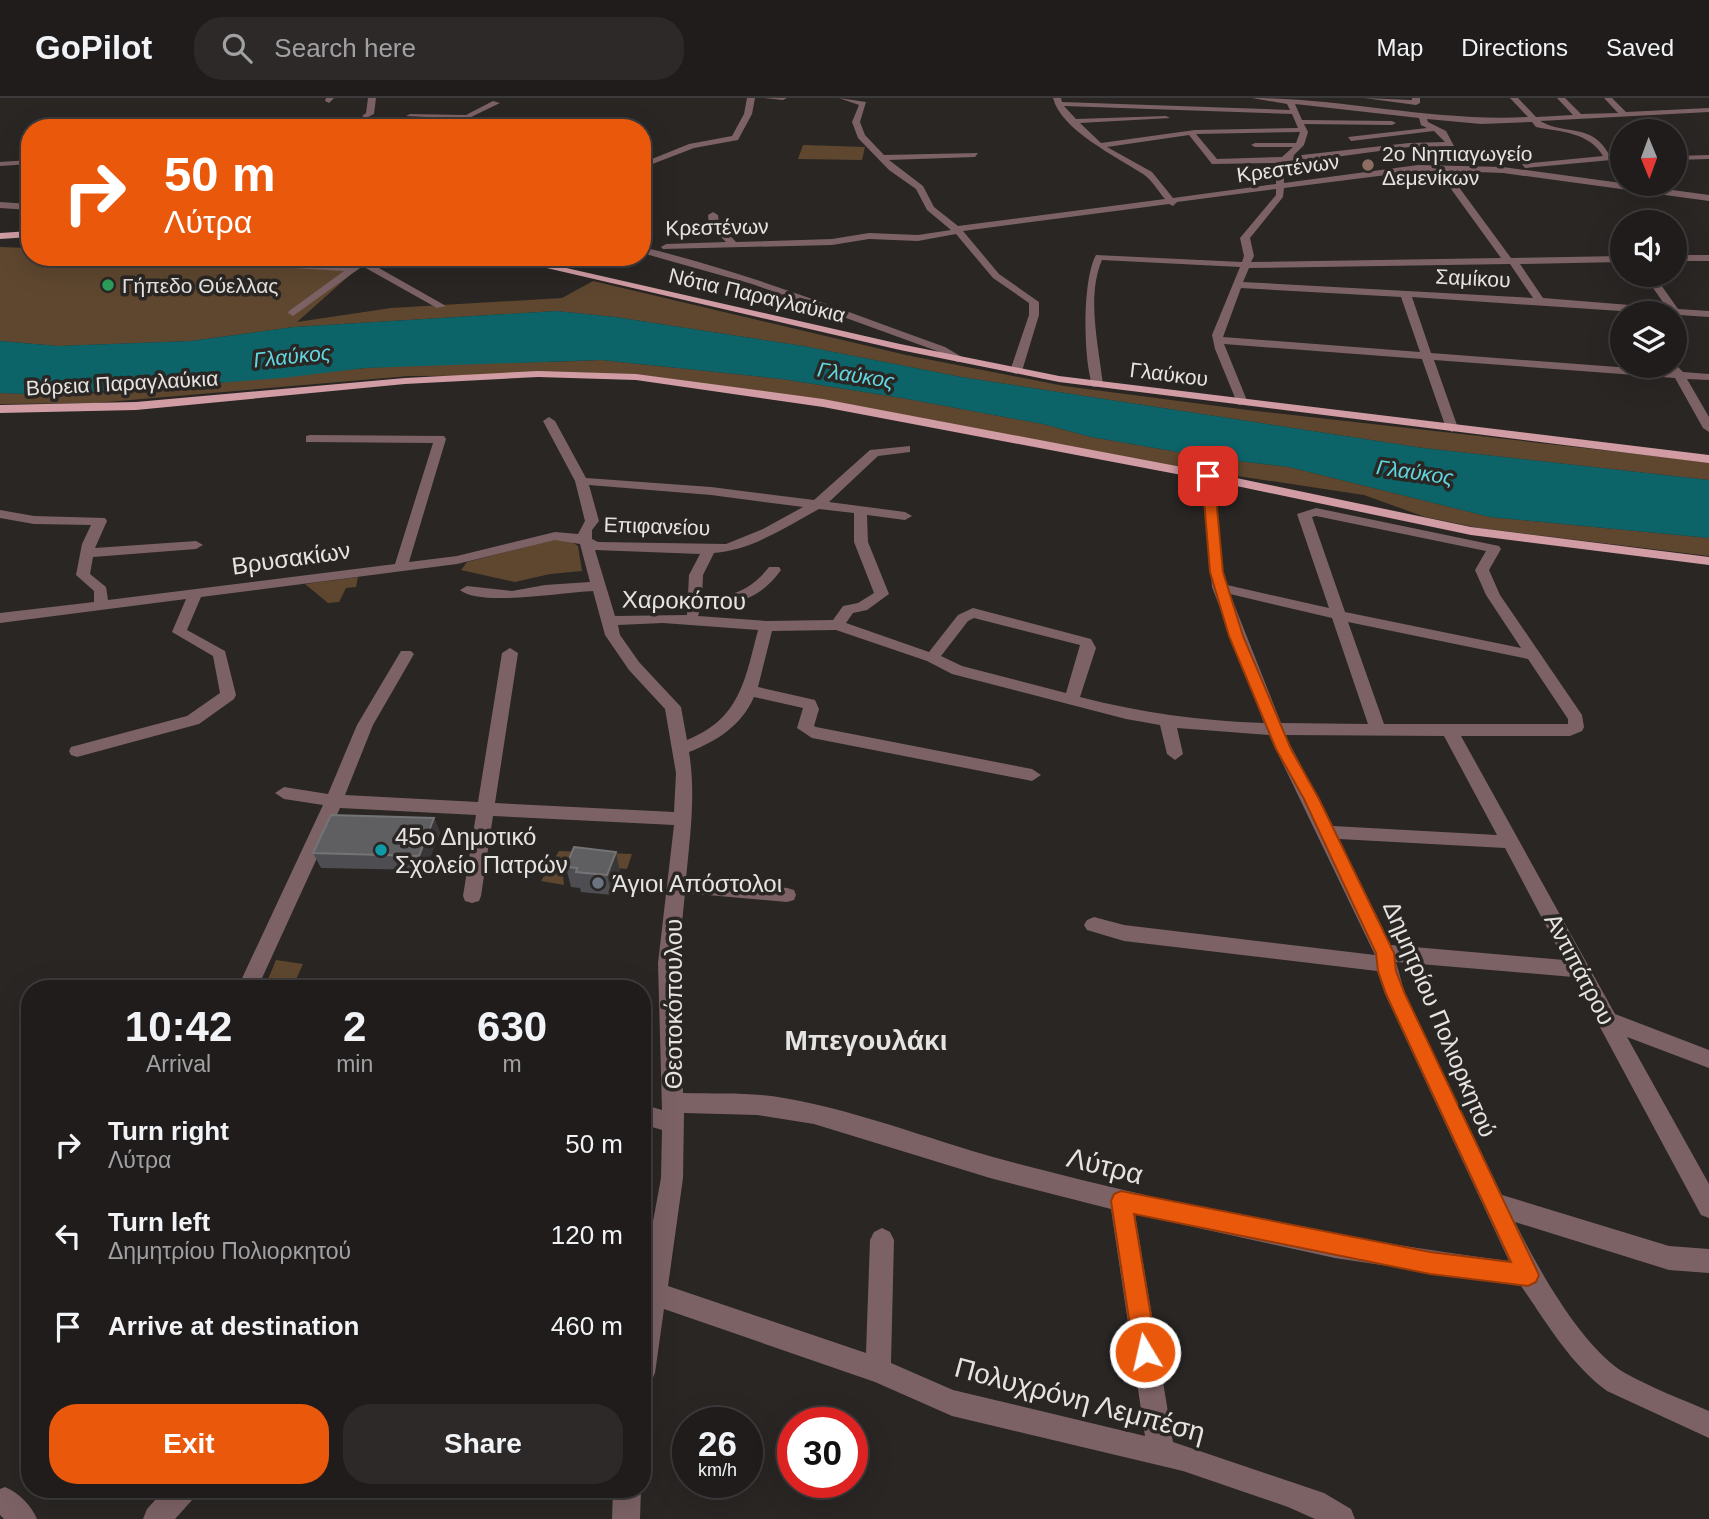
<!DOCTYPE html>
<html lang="en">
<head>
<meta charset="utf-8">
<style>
  body { margin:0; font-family:Arial,sans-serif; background:#2c2928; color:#f1f3f6; height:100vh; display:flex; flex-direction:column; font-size:26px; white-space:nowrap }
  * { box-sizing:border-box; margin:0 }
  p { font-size:23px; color:#a1a1a3 }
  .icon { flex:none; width:38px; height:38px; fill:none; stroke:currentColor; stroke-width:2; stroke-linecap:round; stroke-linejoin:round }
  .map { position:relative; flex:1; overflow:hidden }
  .drawer { position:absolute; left:21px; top:882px; width:630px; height:518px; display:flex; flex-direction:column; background:#1f1c1b; border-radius:28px; box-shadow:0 7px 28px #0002,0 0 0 2px #3c3a3a }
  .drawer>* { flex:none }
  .hud { position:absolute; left:21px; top:21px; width:630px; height:147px; border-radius:28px; box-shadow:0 7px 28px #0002,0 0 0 2px #3c3a3a; background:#ea580c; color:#fff; overflow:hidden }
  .needle { width:46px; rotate:179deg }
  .fabs { position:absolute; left:1610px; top:21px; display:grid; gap:14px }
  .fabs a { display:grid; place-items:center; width:77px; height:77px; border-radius:50%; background:#1f1c1b; box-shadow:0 7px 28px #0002,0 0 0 2px #3c3a3a; font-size:35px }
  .speed { position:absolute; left:672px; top:1309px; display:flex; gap:14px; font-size:35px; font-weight:700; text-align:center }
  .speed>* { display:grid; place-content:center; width:91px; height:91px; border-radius:50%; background:#1f1c1b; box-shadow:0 7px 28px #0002,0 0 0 2px #3c3a3a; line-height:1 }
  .speed small { font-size:18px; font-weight:400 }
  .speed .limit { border:10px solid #d22; background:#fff; color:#111 }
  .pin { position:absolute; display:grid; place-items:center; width:60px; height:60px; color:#fff; margin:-30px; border-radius:14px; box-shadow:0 4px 10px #0006 }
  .me { position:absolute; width:77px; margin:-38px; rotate:351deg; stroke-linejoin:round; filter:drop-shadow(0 0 5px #0008) }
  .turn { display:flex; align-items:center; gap:24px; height:147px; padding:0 28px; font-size:32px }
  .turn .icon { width:91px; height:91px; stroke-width:2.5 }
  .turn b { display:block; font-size:49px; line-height:60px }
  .eta { display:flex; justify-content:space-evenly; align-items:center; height:119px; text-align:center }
  .eta b { font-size:42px; font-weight:700; line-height:49px }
  .cta { display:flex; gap:14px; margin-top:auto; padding:14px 28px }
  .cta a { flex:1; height:80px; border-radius:28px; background:#ea580c; color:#fff; font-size:28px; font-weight:700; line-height:80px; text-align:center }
  .cta a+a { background:#2c2928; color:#f1f3f6 }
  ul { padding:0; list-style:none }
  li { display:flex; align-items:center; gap:21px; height:91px; padding:0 28px }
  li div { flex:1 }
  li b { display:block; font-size:26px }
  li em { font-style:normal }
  header { display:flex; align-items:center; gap:42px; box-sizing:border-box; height:98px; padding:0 35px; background:#1f1c1b; border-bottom:2px solid #3c3a3a }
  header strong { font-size:33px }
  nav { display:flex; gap:38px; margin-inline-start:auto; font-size:24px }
  .search { width:490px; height:63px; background:#2c2928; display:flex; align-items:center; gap:18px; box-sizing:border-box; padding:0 24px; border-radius:28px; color:#a1a1a3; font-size:26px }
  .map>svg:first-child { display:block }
  .green { fill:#5f472f }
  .water { fill:#0c6469 }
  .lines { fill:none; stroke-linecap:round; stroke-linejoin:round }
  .street { fill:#7c6265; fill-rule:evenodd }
  .primary { fill:#d19ca4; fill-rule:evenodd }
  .wall { fill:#4e4d51 }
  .shaded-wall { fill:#393738 }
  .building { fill:#5f5e61; stroke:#747375; stroke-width:2 }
  .route { fill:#ea580c; stroke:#983908; stroke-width:2 }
  .education-dot { fill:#8d6e63; stroke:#292624; stroke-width:2.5 }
  .leisure-dot { fill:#2e9e5b; stroke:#292624; stroke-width:2.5 }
  .culture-dot { fill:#0f9aa8; stroke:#292624; stroke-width:2.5 }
  .worship-dot { fill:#6b7280; stroke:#292624; stroke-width:2.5 }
  .labels { text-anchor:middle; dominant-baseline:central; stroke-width:7; stroke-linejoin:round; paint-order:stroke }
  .far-poi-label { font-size:21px; fill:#e6e4e2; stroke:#292624; text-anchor:start }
  .far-street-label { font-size:21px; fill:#e6e4e2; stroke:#292624 }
  .far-water-label { font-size:21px; font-style:italic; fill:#62d6df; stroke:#292624 }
  .street-label { font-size:24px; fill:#e6e4e2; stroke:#292624 }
  .poi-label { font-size:24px; fill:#e6e4e2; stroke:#292624; text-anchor:start }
  .quarter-label { font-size:28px; font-weight:bold; fill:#e6e4e2; stroke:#292624 }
  .near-street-label { font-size:28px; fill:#e6e4e2; stroke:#292624 }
</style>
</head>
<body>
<header>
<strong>GoPilot</strong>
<div class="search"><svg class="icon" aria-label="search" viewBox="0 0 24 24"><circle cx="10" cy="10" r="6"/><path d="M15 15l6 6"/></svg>Search here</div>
<nav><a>Map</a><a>Directions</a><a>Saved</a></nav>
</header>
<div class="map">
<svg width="1709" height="1421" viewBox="0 0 1709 1421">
  <rect width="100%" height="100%" fill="#292624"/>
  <!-- green -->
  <path class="green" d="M803,47L865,49L862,62L798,61Z
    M0,149L30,150V159H206L359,169L297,224L391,210L562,200L593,183L906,257L1064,288L1248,312L1709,364V382L1423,350L961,279L803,248L615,219L556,213L294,229L191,243L58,248L0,243Z
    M601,262L782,281L902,300L1043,326L1091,339L1213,360L1289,369L1490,419L1709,440V458L1479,430L1425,419L1364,397L1158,366L851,307L724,288L613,277L409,278L95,305L0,306V295C123,301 245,280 367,270C445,264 523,266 601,262Z
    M553,442H569L578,448L582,473L550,476L515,484L461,472L467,464Z
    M358,479L356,489L346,490L339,504L328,505L305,486Z
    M559,753L632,756L627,771L578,767L563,778L564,787L541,783Z
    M276,862L303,866L292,891H264Z"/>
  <!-- water -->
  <path class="water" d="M556,213L615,219L803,248L961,279L1423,350L1709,382V440L1490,419L1289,369L1213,360L1091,339L1043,326L902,300L782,281L601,262L365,270L282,280L54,297L0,295V243L58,248L191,243L294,229Z"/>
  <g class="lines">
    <!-- street -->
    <path class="street" d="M326,0H334L329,5L325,3Z
      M368,0H376L374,16L366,20L362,18L366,15Z
      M747,0H755L752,16L738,42L694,50L642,70V65L689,46L732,38L744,16Z
      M764,0H787L783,2Z
      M839,0L866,4L860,24L865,37L884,57L978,55L975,59L889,62L923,88L934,109L958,128L1165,101C1158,93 1152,82 1143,76C1117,59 1061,32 1053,0H1061L1062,4L1290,12L1287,6L1252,0C1341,0 1435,24 1528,19L1510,0H1518L1536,19L1573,17L1557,0H1565L1581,16L1618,15L1604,0H1612L1626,14L1709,10V14L1540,23C1567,38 1592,24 1610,58L1622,57V61L1525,70L1522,66L1603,58C1589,34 1561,34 1536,29L1532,24L1481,26L1427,21L1428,24L1446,33L1454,48L1409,49L1284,66V85L1418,67L1503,69L1709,97V103L1503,75L1447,73L1511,160L1622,158V164L1520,166L1543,200L1667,210L1644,177H1654L1678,211L1709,213V219L1412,199L1431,255L1671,273L1669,269L1675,266L1683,274L1709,276V282L1687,281L1709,319V334L1703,330L1675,280L1434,262L1458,330L1452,334L1446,330L1422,261L1224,246L1248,305L1238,307L1215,251L1212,237L1240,169L1102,162C1086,199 1099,249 1103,287L1093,289C1083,263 1082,182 1096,157L1242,164L1244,158L1240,140L1276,97V91L1177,104L1173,108L1169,106L963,133L999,176L1039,204V217L1022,273L1016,276L1010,273L1029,217V205L993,180L956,136L918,143L869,141L832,147L663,151L661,149L666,146L726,144L709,127L708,117L713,114L718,117L719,126L736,144L832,141L869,135L918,137L951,132L927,112L916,91L889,72L858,40L852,24L859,7ZM1295,6L1419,20L1421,27L1427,30L1348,39L1351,43L1434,33L1445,44L1409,45L1293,58L1304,47L1308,34L1304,26L1392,27L1396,25L1392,23L1302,22ZM1064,8L1292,16L1298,30L1195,32L1101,45L1080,25L1170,20L1166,18L1076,21ZM1300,34L1296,45H1255L1251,47L1255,49H1293L1282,59L1217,61L1196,36ZM1189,37L1212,66L1276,65V86L1173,100L1152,74L1107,49ZM1418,73H1438L1501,160L1251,164L1254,158L1250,140L1283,99L1284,90ZM1510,166L1533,200L1243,184L1249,170ZM1241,190L1401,199L1420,254L1223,239Z
      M1364,0L1412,2V0H1420V5L1416,7Z
      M493,3L500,5L467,21L406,18L410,16L466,17Z
      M1709,57V61L1675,62V58Z
      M30,62V66L0,68V64Z
      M0,104L30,106V112L0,110Z
      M642,149C746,174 845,213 945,249L967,262L957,264L937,253L752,186L642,155Z
      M1675,157H1709V163H1675Z
      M187,159L355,167L360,170L293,218L288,215L289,213L344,173L191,164L188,163Z
      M364,159H375L370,165L446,208L437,210L364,169L360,164Z
      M549,319L555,323L586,380L711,389L814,402L870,352L910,348V354L878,358L829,404L905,414L912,418L905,422L867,417L868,444L889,496L867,512L853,515L846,525L929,554L958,517L973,510L1091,541L1096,550L1080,599C1143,615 1200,623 1264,625L1212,489L1203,375L1208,374L1214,378L1223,474L1227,487L1329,510L1297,416L1316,410L1499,448L1501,451L1489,472L1500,497L1582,617L1584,629L1582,633L1570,638H1461L1615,916L1709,952V970L1627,939L1709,1086V1120L1701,1117L1573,879L1396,864L1405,896L1502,1097L1669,1148L1709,1151V1175L1669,1172L1515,1124C1537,1169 1582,1250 1625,1275C1652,1290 1681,1301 1709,1313V1340L1607,1293C1570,1266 1547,1225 1521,1188L1335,1160L1135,1116L1173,1344L1324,1395L1351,1411L1355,1421H1315L1288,1409L1183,1373L952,1318L875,1284L664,1211L655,1275L651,1284L642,1288V1183L661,1080L662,1032L642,1026V1006L662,1012L658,865L674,727L493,718L481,798L479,803L472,805L465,803L463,798L476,717L340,710L257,891H237L323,707L284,701L275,695L284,689L328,696L357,627L401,553H411L414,556L373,627L345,697L478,704L502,555L510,550L518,555L495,705L674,714L676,675L665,611L629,572L605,537L593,493C565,494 479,509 460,492L467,488L512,493L545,487L590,484L580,446L555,442L457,466L201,499L187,532L225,553L236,597L234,601L199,626L77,659L71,657L69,653L71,649L187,618L220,595L213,558L172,534L186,501L0,525V515L94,504V493L76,477L82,446L91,427L34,426L0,420V412L34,418L105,420L107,423L95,450L196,443L203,447L196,451L93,459L90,476L106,489L108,502L395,466L433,345L306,344V338L310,337L444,338L446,341L409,464L457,458L555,434L578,436L585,423L575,383L543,323ZM589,387L711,397L803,409L763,431L726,446L598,444L592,441V432L599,423ZM819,411L854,415V444L874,495L858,505L843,508L833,522L766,523L698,518L701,508C736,508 760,501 781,472L779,469H769C750,493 732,499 702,499L703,477L714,455C752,452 786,429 819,411ZM1316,418L1486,453L1475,472L1486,497L1521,550L1345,514L1312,419ZM595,452L700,456L689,477L687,517L615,518ZM1230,496L1332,520L1368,626L1281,625ZM974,520L1080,547L1066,595L962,568L941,558L968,523ZM1348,524L1528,561L1568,621V626H1384ZM663,525L758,532C745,582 740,621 687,642L681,609L639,564L620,537L618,527ZM836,532L927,563L952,576L1126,621L1160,627L1167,656L1175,662L1183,656L1177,630L1269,637L1375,857L1124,827L1094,819L1087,822L1084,827L1087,832L1124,843L1377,873L1385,896L1509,1163C1344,1142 1180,1108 1019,1066C940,1046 865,1014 784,1000C751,994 717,996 683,995L678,865L685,795L787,804L794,802L796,797L794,792L787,790L686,781C690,739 696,696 689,654C717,643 741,628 754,599L803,610L797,630L812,640L1032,683L1041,677L1032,671L816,629L814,628L819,611L815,602L758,589L772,533ZM1285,637L1444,638L1497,737L1333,728ZM1339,741L1505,750L1564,862L1391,847ZM684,1015L757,1017L814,1026L990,1080L1111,1111L1145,1338L953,1292L891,1265L894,1142L890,1134L882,1130L874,1134L870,1142L866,1255L668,1188L683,1080Z
      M5,1389C19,1395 31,1407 37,1421H4L0,1417V1391Z
      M165,1391H197L193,1401L175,1421H143L147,1411Z
      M613,1391H641L640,1421H612Z"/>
    <!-- primary -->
    <path class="primary" d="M30,133V139L0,141V135Z
      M499,159H518L900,246L1059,278L1709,357V365L1059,284L900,252Z
      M538,273L636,276L823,301L1208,374L1471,429L1709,459V467L1471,437L1208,382L823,309L636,282L538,279L405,286L136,312L0,315V307L136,304L405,280Z"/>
  </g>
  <!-- wall -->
  <path class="wall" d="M434,720L440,735L425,772L321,770L313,755Z
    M616,754L620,774L612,797L581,794L580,790L571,789L566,769Z"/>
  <!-- shaded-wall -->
  <path class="shaded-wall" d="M434,720L440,735L425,772L419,758Z
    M616,754L620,774L612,797L607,777Z"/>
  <!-- building -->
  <path class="building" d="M331,717L434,720L419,758L313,755Z
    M574,749L616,754L607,777L576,774L577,770L566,769Z"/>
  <!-- route -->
  <path class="route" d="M1208,375L1214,378L1223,474L1243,538L1291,651L1319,701L1394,855L1396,873L1405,896L1539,1177L1536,1184L1528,1188L1430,1176L1134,1116L1157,1254L1154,1262L1145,1266L1137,1262L1134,1254L1111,1103L1114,1096L1121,1093L1430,1154L1511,1164L1386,896L1378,873L1376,855L1304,701L1276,651L1229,538L1210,474L1202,378Z"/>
  <!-- markers -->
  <circle class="education-dot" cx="1368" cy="67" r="7"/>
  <circle class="leisure-dot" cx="108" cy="187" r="7"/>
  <circle class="culture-dot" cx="381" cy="752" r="7"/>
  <circle class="worship-dot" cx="598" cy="785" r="7"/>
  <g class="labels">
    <!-- far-poi labels -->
    <g class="far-poi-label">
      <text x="1382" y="55">2ο Νηπιαγωγείο<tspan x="1382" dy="24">Δεμενίκων</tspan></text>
      <text x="122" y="187">Γήπεδο Θύελλας</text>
    </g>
    <!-- far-street labels -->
    <g class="far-street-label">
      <text transform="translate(1288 70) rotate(-8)">Κρεστένων</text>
      <text transform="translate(717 129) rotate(-1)">Κρεστένων</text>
      <text transform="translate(1473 180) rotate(3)">Σαμίκου</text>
      <text transform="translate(757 197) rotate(13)">Νότια Παραγλαύκια</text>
      <text transform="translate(1169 276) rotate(7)">Γλαύκου</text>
      <text transform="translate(122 285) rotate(-3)">Βόρεια Παραγλαύκια</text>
      <text transform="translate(657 428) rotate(2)">Επιφανείου</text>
    </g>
    <!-- far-water labels -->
    <g class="far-water-label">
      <text transform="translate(292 258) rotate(-6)">Γλαύκος</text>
      <text transform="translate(856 277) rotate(9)">Γλαύκος</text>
      <text transform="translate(1415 374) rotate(8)">Γλαύκος</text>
    </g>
    <!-- street labels -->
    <g class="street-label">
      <text transform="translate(291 460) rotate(-8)">Βρυσακίων</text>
      <text transform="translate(684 502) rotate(1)">Χαροκόπου</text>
      <text transform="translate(1580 871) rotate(62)">Αντιπάτρου</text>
      <text transform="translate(673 906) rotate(-90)">Θεοτοκόπουλου</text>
      <text transform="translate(1440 921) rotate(67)">Δημητρίου Πολιορκητού</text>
    </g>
    <!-- poi labels -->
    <g class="poi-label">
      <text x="395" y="738">45ο Δημοτικό<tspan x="395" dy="28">Σχολείο Πατρών</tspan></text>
      <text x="612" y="785">Άγιοι Απόστολοι</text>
    </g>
    <!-- quarter labels -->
    <g class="quarter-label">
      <text x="866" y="942">Μπεγουλάκι</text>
    </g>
    <!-- near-street labels -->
    <g class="near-street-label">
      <text transform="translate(1105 1068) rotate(14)">Λύτρα</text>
      <text transform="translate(1080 1302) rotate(15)">Πολυχρόνη Λεμπέση</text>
    </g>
  </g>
</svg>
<div class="fabs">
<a><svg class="needle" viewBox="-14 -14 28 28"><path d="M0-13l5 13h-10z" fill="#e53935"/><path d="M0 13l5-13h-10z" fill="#a1a1a3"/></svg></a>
<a><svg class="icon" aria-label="sound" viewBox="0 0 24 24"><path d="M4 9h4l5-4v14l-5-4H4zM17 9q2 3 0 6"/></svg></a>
<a><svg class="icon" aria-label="layers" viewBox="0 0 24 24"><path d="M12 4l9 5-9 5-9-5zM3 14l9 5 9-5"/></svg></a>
</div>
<div class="speed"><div>26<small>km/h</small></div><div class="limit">30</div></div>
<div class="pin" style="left:1208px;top:378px;background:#d93025"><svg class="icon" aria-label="arrive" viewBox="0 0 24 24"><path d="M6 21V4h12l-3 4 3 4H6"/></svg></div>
<svg class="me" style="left:1145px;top:1254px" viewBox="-20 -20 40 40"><circle r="17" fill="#ea580c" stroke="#fff" stroke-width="3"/><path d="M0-11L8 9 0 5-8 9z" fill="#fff"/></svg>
<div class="hud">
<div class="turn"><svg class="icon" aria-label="right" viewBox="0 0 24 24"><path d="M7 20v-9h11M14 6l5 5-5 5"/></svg><div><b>50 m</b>Λύτρα</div></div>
</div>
<section class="drawer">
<div class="eta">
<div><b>10:42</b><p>Arrival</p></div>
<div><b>2</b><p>min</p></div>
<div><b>630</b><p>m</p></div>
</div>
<ul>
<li><svg class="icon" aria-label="right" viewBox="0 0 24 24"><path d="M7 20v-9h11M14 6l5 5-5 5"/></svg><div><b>Turn right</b><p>Λύτρα</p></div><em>50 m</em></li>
<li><svg class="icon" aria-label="left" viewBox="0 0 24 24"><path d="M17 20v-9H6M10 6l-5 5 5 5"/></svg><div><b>Turn left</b><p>Δημητρίου Πολιορκητού</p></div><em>120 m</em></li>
<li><svg class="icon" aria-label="arrive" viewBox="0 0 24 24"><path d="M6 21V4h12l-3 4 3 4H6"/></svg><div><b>Arrive at destination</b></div><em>460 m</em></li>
</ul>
<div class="cta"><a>Exit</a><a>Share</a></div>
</section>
</div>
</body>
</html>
